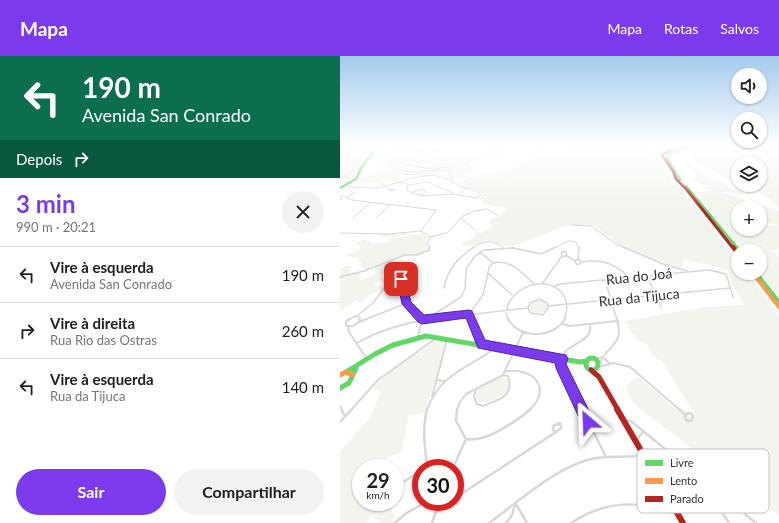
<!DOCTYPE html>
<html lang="pt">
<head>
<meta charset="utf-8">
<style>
  body { margin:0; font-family:Lato,sans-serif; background:#f2f2f2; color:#202124; height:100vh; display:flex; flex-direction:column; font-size:15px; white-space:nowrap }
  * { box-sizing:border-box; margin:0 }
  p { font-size:13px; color:#757577 }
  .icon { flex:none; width:22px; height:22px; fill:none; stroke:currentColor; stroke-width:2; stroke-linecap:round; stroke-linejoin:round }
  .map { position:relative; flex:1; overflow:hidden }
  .sheet { display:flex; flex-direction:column; background:#fff; width:340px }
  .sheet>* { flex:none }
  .banner { background:#0b6e4f; color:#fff; overflow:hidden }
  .fabs { position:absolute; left:391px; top:12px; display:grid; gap:8px }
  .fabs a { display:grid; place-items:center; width:36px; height:36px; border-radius:50%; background:#fff; box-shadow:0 1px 3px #0004; font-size:20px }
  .speed { position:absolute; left:12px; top:403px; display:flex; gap:8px; font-size:20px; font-weight:700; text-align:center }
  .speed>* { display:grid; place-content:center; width:52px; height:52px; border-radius:50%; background:#fff; box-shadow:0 1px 3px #0004; line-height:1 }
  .speed small { font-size:10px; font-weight:400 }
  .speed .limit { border:6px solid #d22; background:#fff; color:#111 }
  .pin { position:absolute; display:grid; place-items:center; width:34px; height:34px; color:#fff; margin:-17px; border-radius:8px; box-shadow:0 2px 6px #0006 }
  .me { position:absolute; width:44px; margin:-22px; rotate:334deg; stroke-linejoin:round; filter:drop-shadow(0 0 3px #0008) }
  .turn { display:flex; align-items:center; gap:14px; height:84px; padding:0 16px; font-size:18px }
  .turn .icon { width:52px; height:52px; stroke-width:2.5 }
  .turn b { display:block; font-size:28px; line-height:34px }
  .then { display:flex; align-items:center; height:38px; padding:0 16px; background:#0003; gap:8px; font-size:15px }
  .round { display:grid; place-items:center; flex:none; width:42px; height:42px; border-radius:21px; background:#f2f2f2 }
  .overview { display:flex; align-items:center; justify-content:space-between; height:68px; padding:0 16px }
  h1 { font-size:24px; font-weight:700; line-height:30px; color:#7c3aed }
  .cta { display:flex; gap:8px; margin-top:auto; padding:8px 16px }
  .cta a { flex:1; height:46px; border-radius:24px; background:#7c3aed; color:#fff; font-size:16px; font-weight:700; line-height:46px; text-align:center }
  .cta a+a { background:#f2f2f2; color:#202124 }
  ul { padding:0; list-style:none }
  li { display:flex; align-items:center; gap:12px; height:56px; padding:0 16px; border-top:1px solid #e0e0e0 }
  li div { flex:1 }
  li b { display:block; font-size:15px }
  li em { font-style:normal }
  header { display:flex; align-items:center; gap:24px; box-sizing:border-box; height:56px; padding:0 20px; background:#7c3aed; color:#fff }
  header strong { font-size:19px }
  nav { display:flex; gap:22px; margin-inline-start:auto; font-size:14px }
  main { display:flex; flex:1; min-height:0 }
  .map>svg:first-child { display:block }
  .green { fill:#f1f5ed }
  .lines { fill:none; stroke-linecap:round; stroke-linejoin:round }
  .river { stroke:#ddebf3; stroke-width:2 }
  .street-far3 { stroke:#d7d7d7; stroke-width:1 }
  .street-far2 { stroke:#d7d7d7; stroke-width:1.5 }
  .street-far1 { stroke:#d7d7d7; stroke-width:2 }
  .street { stroke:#d7d7d7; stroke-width:2.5 }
  .fast-far3 { stroke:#63d668; stroke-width:2.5 }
  .fast-far2 { stroke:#63d668; stroke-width:3 }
  .fast-far1 { stroke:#63d668; stroke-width:4 }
  .fast { stroke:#63d668; stroke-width:5 }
  .slow-far1 { stroke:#ff974d; stroke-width:4 }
  .slow { stroke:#ff974d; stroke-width:5 }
  .jam-far4 { stroke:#b3261e; stroke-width:2.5 }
  .jam-far3 { stroke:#b3261e; stroke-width:3 }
  .jam-far2 { stroke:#b3261e; stroke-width:4 }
  .jam-far1 { stroke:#b3261e; stroke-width:5 }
  .jam { stroke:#b3261e; stroke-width:6 }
  .route { fill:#7c3aed; stroke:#51269a }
  .labels { text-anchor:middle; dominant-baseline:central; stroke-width:4; stroke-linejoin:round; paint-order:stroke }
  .street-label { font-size:14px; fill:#333; stroke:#fff }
  .key { fill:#fff; stroke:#c2c2c2; stroke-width:1 }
  .key-label { font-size:11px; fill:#333 }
</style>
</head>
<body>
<header>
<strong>Mapa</strong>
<nav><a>Mapa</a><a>Rotas</a><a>Salvos</a></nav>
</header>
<main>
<section class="sheet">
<div class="banner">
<div class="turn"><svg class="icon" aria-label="left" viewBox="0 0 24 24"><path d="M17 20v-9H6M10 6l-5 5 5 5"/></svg><div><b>190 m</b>Avenida San Conrado</div></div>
<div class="then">Depois<svg class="icon" aria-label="right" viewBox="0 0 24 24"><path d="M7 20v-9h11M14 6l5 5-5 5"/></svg></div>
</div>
<div class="overview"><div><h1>3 min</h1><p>990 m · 20:21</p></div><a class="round"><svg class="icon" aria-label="close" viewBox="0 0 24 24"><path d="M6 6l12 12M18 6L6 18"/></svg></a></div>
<ul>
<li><svg class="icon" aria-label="left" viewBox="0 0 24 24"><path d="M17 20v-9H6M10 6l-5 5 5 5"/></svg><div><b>Vire à esquerda</b><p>Avenida San Conrado</p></div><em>190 m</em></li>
<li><svg class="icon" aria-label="right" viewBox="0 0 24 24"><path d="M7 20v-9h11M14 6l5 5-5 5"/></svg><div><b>Vire à direita</b><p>Rua Rio das Ostras</p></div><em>260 m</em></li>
<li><svg class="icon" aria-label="left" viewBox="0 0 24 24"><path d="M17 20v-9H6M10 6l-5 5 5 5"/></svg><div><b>Vire à esquerda</b><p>Rua da Tijuca</p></div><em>140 m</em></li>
</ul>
<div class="cta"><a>Sair</a><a>Compartilhar</a></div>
</section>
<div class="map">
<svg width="439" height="467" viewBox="0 0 439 467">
  <rect width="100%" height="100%" fill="#fff"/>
  <!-- green -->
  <path class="green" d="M10,90H107L98,91L86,90L84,96L77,97L74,102L116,98L126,100L133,98L139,100L145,97L143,95L146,92L144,90H158V91L171,90L165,94L168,95C156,112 142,96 129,108L135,111L130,116H126L125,118L128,119L119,123L115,122L112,125L108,111L92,113L65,109H63L62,114L77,116L99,115L94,119L61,118L59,124L26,127L14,125L29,118L50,114L49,111L38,108L47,103L45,102L49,96L44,93H39L37,97L42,98L30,101L31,103L20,105V107H23L21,114L15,123H9L0,128V111L7,108L6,104L2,102V98L10,94L12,91Z
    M237,90H354L317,94L312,93V96L317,105L323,110L330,122L343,134L392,199L391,201L398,206V217H407L439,259V459L294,348L286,334L288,332L286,329L298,321L337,354L356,360L330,318L325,308L312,299L308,289L297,284L285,265L364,251L404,249L391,226L388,214L344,203L342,212L331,210L278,188L254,170L247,168L225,170L172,191L148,185L132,190L122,189L123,186L134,182V179L138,176L141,177L153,170L149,167L151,163L161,160L167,152L143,148L142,144L139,143L142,140L141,137L137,134L115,127L140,118H157L173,112L193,101V94L200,91H209L213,96Z
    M369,90H439V151L415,132L407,129H420V107H398V126L383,121L350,102L367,94Z
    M349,107L364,116L363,117L370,124L379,125L389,131L388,132L405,138L403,139L386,136H381L439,155V169L420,166V151H398V173H420V169L439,170V192L435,195L409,190L428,194L439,201V240L420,216V195H403L356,137L355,135L363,136L369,134L351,123L356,119L351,113L346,112V108Z
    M67,177L66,179H58L56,182L68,181L72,178L78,180L82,177L88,181L89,194L78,198H67L54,202L56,213L43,217L41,220L48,225L46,228L40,225L34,229L44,231L41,234L31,238L20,247L17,244L4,253H1L0,254V213L6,210H12L10,214V217L21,216L18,221L20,224L35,219V211L40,209L26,213L21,210V207L17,201H10L6,199L19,194L20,190L16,188L17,186L25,184L32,186V188L49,186L52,180L42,181L37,178Z
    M198,243L206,247L207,253L200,259L192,257L189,253L192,246Z
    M99,283H102L104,288L95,325L85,357L69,359L61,396L47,402L41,412H21V446H49L55,463L53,467H42L31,459L27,467H0V396L31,360L41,336L33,332L50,316Z
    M161,320L169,324C169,326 170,330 170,331C168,339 146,349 139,346L136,342L138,333Z"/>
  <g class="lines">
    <!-- river -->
    <path class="river" d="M0,122L10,118L14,113V102L20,90"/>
    <!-- street-far3 -->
    <path class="street-far3" d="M82,90L78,96H90L98,93L86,90
      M98,95L101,96
      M0,109L7,108
      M65,109L109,115
      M93,113L108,111L112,126
      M62,114L77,116L96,114
      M63,118L79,119
      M2,126L7,127
      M44,126L42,128L51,135L55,134L49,133
      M68,129L88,126L113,137
      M3,131L39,132L76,121L93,119L105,122L121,131L135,134L141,139L136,142L114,138L83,140L72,137L67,134L68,129L65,127H56
      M70,137L82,133L86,135L82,139
      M120,138L128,131
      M0,139L12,144L96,154L81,175
      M0,141L2,143L0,144
      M7,142L15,136
      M37,161L50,149
      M13,162L31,146
      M121,162L136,175
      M232,169L251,170L276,188L286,192
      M0,177L48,178L81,175L90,181
      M90,181L107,177L123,160L135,155L148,153L158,160
      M90,192L88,187L90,181
      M132,192C144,185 153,183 164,192
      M171,192H174
      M214,192L229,185L236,186L239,192"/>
    <!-- street-far2 -->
    <path class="street-far2" d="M283,191L323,208L347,215
      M221.5 198a2.5 2.5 0 1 1 5 0a2.5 2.5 0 1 1-5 0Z
      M140,196L153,207
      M227,200L235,205
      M235.5 206a2.5 2.5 0 1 1 5 0a2.5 2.5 0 1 1-5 0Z
      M238,204L239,191
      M242,206C262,203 273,207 288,220
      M153,207C171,203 182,217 194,228
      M153,207L149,211L148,217L172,239
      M307,220L321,251
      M0,221L24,215L65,199H77L89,194L90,191
      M265,224L277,264
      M202,228L222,200
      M213,231L220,228L369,214L386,218L393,241
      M104,232C108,212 117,203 134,191
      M199,243L207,247L208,252L203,259L190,257L188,252L190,247Z
      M208,250L390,232
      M17,260L34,246L49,225L58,222L63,226L67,247L82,264
      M88,262L121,241L125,233L126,213L135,200L144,194L173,192L201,198L216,191
      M8,264L15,260L20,261L19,264
      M24,264L67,247
      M84,264L188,252
      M131,264L129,258L143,239L148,217
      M168,264C161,246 181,230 197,228C219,226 233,243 224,264"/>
    <!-- street-far1 -->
    <path class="street-far1" d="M10,263L6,265V270H13L19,266L20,263
      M131,263L142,289
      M168,263C179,283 213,283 225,263
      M19,266L27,263
      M222,268L230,270L277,265
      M8,271L9,276L26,302
      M78,281L82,263
      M17,287C40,274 64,267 91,263
      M263,301L269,307
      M254,303L263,301
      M259,309C267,288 285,290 277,263
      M258,311L274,307L290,311L340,354
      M164,316C192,310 214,332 189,354
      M97,324L105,325
      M136,333L134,341L137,348L143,350C159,344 175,340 168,320L163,319
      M0,335L4,331
      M92,341L107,283
      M0,350L2,354
      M11,354L38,324L95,283
      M87,354C100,317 128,313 155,292
      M117,354L120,346L126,338L163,319L183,276
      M242,354L220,309C221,306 222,300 224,297C233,286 253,285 250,268"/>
    <!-- street -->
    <path class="street" d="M1,353L5,360
      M87,353C82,373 84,392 88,412
      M117,353L116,365L126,383
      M242,353L266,401
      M339,353L345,358
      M345 361a4 4 0 1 1 8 0a4 4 0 1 1-8 0Z
      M284,363L292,366L362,423L363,427L389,467
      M0,366L12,353
      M220,367L221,372L216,376L213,374V370Z
      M126,383C146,387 176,365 191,353
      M297,383L303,376
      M113,412L126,383
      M362,423L416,467
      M55,431L81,415
      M115,442L216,376
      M90,446L93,451L97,453L103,450L106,446
      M176,448L187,467
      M378,450L383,445L384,441
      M323,453L329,445
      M55,467L65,458L86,446
      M92,467L97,453
      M149,467C178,446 207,419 241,406C260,399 282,401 302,400
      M166,467L172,459L175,449
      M231,467C268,443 296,445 337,458"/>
    <!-- fast-far3 -->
    <path class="fast-far3" d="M340,124L327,102L331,97L345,93
      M346,130L350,135
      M0,132L16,123L22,111L38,90"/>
    <!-- fast-far2 -->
    <path class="fast-far2" d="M349,134L397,192"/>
    <!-- fast-far1 -->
    <path class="fast-far1" d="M396,191L399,195
      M416,217L439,246"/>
    <!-- fast -->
    <path class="fast" d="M246 308a6 6 0 1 1 12 0a6 6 0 1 1-12 0Z
      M6,316L35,298L53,289L86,280L240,306L247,305
      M0,332L9,327L16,312"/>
    <!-- slow-far1 -->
    <path class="slow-far1" d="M413,217L439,251"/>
    <!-- slow -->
    <path class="slow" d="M0,319L6,316L12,319"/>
    <!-- jam-far4 -->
    <path class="jam-far4" d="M359,91L365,90
      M348,135L336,123L333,115L322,99L333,93L361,90"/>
    <!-- jam-far3 -->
    <path class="jam-far3" d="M347,134L393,192"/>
    <!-- jam-far2 -->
    <path class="jam-far2" d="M393,191L398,198"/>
    <!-- jam-far1 -->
    <path class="jam-far1" d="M251,314L259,321L278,354"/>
    <!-- jam -->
    <path class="jam" d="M277,353L343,467"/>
  </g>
  <!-- sky -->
  <linearGradient id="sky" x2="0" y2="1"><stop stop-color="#a3caec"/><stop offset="0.58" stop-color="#fff"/><stop offset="1" stop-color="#fff" stop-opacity="0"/></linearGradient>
  <rect width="439" height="155" fill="url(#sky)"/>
  <!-- route -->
  <path class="route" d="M61,220L65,223L71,246L84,259L129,254L132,255L145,284L226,299L228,303L226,308L252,361L254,366L252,370L248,372L243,370L216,312L215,307L138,292L126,262L82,268L78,266L62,248L57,223Z"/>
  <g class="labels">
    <!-- street labels -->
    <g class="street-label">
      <text transform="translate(299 220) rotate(-6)">Rua do Joá</text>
      <text transform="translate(299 241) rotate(-6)">Rua da Tijuca</text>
    </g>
  </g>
  <!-- legend -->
  <rect x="297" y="393" width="132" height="64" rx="6" class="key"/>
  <rect x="305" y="404" width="18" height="6" fill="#63d668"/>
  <rect x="305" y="422" width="18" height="6" fill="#ff974d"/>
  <rect x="305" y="440" width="18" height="6" fill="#b3261e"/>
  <g class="key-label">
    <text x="330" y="411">Livre</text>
    <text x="330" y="429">Lento</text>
    <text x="330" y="447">Parado</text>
  </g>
</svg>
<div class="fabs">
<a><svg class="icon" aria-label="sound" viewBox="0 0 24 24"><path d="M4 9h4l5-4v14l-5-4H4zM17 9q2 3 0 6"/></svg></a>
<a><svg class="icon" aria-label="search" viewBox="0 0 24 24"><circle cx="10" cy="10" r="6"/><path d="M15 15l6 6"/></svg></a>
<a><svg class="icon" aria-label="layers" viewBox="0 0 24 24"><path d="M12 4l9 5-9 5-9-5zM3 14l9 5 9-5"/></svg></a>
<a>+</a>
<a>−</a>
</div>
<div class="speed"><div>29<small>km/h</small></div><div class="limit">30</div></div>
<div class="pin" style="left:61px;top:223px;background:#d93025"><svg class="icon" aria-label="arrive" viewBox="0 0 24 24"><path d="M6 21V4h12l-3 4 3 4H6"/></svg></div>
<svg class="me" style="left:248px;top:366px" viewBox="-20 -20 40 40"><path d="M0-17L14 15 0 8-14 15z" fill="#7c3aed" stroke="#fff" stroke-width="4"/></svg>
</div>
</main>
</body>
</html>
